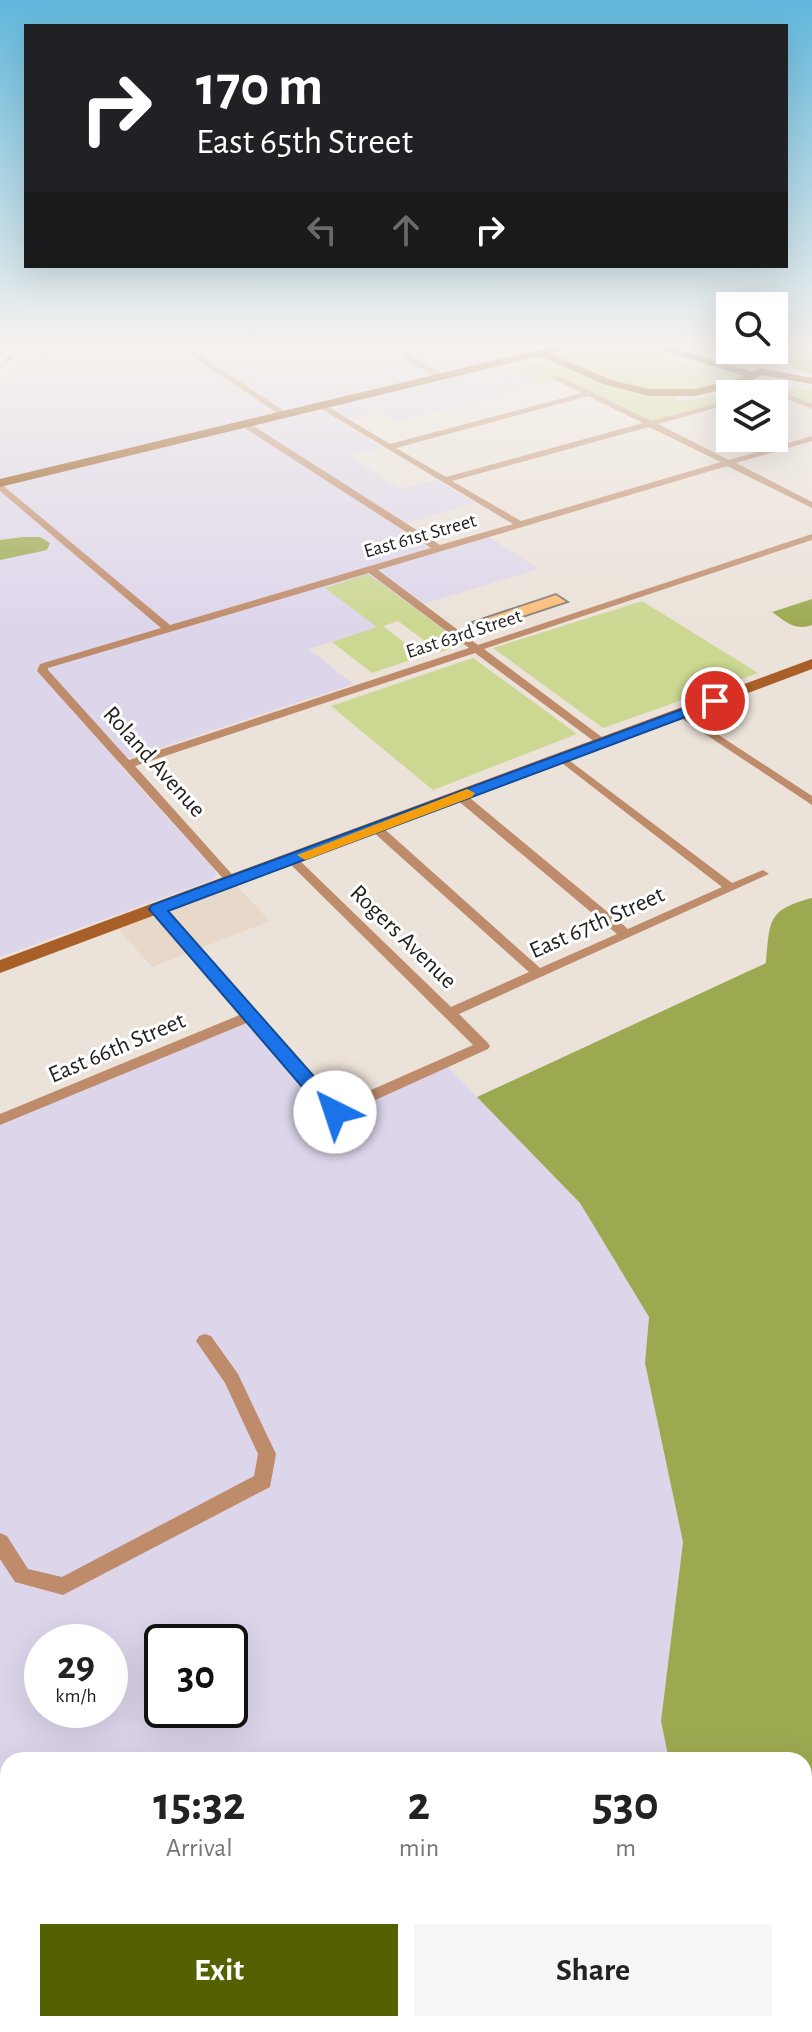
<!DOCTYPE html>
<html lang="en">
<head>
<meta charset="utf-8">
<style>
  body { margin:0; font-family:"Alegreya Sans",sans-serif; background:#f6f6f6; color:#222; height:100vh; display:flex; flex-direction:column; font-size:30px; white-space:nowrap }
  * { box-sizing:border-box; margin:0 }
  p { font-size:26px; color:#767676 }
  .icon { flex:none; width:44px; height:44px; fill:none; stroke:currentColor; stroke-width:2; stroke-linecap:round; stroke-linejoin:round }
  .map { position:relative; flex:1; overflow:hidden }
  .details { position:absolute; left:0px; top:1752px; width:812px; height:280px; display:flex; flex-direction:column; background:#fff; border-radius:24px 24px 0 0; box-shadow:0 8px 32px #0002 }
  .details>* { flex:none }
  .guide { position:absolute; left:24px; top:24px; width:764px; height:244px; border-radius:0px; box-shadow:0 8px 32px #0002; background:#202124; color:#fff; overflow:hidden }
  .fabs { position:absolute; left:716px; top:292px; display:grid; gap:16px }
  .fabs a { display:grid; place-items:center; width:72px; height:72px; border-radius:0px; background:#fff; box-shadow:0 8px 32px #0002; font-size:40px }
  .speed { position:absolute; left:24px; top:1624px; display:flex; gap:16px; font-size:40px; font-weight:700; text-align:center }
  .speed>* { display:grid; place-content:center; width:104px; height:104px; border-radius:50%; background:#fff; box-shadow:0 8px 32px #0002; line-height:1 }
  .speed small { font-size:20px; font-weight:400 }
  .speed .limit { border:4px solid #111; border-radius:12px; background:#fff; color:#111 }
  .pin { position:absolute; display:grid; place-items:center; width:68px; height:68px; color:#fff; margin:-34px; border:4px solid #fff; border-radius:50%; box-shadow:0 2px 8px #0007 }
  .me { position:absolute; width:88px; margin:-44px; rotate:319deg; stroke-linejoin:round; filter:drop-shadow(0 0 6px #0008) }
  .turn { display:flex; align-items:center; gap:28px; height:168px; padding:0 40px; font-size:36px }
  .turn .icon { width:104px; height:104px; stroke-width:2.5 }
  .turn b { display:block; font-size:56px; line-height:68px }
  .lanes { display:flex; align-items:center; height:76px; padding:0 40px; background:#0003; justify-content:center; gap:40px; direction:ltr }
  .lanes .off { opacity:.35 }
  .eta { display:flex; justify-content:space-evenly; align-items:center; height:136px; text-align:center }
  .eta b { font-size:48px; font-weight:700; line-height:56px }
  .cta { display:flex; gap:16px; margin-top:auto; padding:16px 40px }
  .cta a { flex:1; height:92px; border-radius:0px; background:#556100; color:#fff; font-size:32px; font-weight:700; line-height:92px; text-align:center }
  .cta a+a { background:#f6f6f6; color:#222 }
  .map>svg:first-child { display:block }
  .built { fill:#e7d8c9 }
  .industrial { fill:#ddd6eb; fill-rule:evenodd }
  .green { fill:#ccd791 }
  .forest { fill:#9da951 }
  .building { fill:#fdbe78; stroke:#888078; stroke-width:2 }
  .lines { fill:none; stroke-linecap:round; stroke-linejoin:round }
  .street { fill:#bf8c6b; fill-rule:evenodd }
  .secondary { fill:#a95f28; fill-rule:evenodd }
  .primary { fill:#8c4501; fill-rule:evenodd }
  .highway { fill:#633b1f; fill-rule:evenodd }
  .rail-casing { stroke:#817b75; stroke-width:4 }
  .rail { stroke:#fff; stroke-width:2; stroke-dasharray:7; stroke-linecap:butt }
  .route { fill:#1a73e8; stroke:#114b97; stroke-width:2 }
  .slow { fill:#f59e0b }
  .labels { text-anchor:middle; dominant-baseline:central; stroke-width:6; stroke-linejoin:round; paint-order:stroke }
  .far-street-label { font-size:20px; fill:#221f1c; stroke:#fff }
  .street-label { font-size:24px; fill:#221f1c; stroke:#fff }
</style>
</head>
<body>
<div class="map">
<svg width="812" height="2032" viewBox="0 0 812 2032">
  <rect width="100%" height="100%" fill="#ebe2d9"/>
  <!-- built -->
  <path class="built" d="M232,881L270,921L152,967L115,925Z"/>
  <!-- industrial -->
  <path class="industrial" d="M58,343H559L495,361L541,384L396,422L378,411L340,422L382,447L349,456L401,489L437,480L475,503L396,526L437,553L489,537L539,569L416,606L423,613L309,649L353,684L117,762L214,869L216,875L212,880L0,957V381Z
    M250,1016L335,1112L444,1063L580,1203L649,1317L645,1363L683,1542L661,1721L669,1760H8V2024H726L728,2032H0V1120ZM42,1642H110V1710H42ZM162,1642H230V1710H162Z"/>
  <!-- green -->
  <path class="green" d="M605,343H629L696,366L704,362L756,375L672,396L679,401L712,397L760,384L812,391V407L779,393L730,394V402L650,424L561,379L541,384L506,367L539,363Z
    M368,574L464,644L440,652L398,621L383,626L422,656L372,673L332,642L377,627L325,588Z
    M642,601L758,673L603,728L493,648Z
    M473,658L577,734L433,790L331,706Z"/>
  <!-- forest -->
  <path class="forest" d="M774,343L812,350V374L746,350H774Z
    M23,537H40L50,543L47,550L0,560V540Z
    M812,599V625C795,631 786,622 772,612Z
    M812,898V2032H728L726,2024H804V1760H669L661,1721L683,1542L645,1363L649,1317L580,1203L477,1097L766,963C770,920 767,910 812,898Z"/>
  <!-- building -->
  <path class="building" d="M556,594L568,602L483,630L472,622Z"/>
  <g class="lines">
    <!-- street -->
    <path class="street" d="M6,343H14L0,355V349Z
      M173,343H182L290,415L283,417Z
      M406,343H414L411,357L446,375V379H440L404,360Z
      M557,375L651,421L730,400V404L658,424L729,460L812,436V441L736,463L812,502V508L727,466L378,570L478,645L812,534V540L484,649L607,741V745H599L475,653L135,766L238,881L236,884H228L37,671L40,664L161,628L0,491V483L170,625L431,548L243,427V423H249L440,545L513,524L318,407L325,405L390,444L582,393L554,379L553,377ZM588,396L643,423L446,477L396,448ZM649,427L721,462L521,521L452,481ZM369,573L469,648L129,760L48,670V668Z
      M776,389L812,404V409L775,394H754Z
      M682,711L812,796V805L678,716V712Z
      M562,755L732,883L763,870L769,874L459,1014L488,1043L490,1046L488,1049L340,1116H330L249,1022L0,1125V1114L242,1014L153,912L152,909L153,906H163L337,1105L473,1045L286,860L292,856L296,857L451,1007L529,972L372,831L370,828L372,825H380L540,968L617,934L456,799V793H464L628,929L722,887L558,760L556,758Z
      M205,1334L211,1336L238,1374L276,1454L270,1487L63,1595L15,1582L0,1559V1533L7,1536L28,1569L62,1577L254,1476L258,1454L225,1383L196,1341L199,1336Z"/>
    <!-- secondary -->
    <path class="secondary" d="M812,659V669L0,973V960Z"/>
    <!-- primary -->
    <path class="primary" d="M567,343H587L551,354L611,380L649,389H695L737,379L760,368L812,378V384L762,375L745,384L695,396H649L603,384L540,356L0,487V479Z"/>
    <!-- highway -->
    <path class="highway" d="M638,343H659L763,375L751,378Z"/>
    <defs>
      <path id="rail" d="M806,343L812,345
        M0,365L34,343"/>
    </defs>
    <!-- rail casing -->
    <use href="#rail" class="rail-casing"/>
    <!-- rail -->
    <use href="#rail" class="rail"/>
  </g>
  <!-- sky -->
  <linearGradient id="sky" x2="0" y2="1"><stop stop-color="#61b8dd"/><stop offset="0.55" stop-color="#f6f2ee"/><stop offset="1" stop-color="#f6f2ee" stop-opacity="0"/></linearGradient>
  <rect width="812" height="628" fill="url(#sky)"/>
  <!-- route -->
  <path class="route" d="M715,697L720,698V704L168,911L341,1107L344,1112L341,1117H328L149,909L152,905Z"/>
  <!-- slow -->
  <path class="slow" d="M467,789L475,793L472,797L311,858L305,860L297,855Z"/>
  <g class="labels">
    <!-- far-street labels -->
    <g class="far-street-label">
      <text transform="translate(420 536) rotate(-16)">East 61st Street</text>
      <text transform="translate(464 634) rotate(-18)">East 63rd Street</text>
    </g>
    <!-- street labels -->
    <g class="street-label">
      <text transform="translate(154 762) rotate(48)">Roland Avenue</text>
      <text transform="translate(597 923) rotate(-24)">East 67th Street</text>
      <text transform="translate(403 937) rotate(44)">Rogers Avenue</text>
      <text transform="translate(117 1048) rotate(-23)">East 66th Street</text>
    </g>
  </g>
</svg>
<div class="fabs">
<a><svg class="icon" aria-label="search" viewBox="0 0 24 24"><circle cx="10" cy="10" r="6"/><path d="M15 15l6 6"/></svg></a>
<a><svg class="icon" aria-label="layers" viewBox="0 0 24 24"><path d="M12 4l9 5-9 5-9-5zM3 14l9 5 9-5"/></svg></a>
</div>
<div class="speed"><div>29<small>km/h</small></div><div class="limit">30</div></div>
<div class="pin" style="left:715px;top:701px;background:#d93025"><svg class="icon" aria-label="arrive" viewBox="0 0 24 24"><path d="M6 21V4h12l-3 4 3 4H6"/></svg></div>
<svg class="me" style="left:335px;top:1112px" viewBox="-20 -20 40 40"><circle r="19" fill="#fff"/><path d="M0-13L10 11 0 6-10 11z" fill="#1a73e8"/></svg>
<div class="guide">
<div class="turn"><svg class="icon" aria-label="right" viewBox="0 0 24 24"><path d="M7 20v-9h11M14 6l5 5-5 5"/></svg><div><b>170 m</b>East 65th Street</div></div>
<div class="lanes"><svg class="icon off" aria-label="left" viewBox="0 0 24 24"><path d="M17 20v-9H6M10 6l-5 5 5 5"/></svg><svg class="icon off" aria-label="ahead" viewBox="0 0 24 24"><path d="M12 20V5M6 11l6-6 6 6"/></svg><svg class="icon" aria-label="right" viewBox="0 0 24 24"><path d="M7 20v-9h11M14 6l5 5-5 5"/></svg></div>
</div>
<section class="details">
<div class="eta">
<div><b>15:32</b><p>Arrival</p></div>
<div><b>2</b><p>min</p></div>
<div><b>530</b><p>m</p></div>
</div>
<div class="cta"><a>Exit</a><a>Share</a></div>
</section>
</div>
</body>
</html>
